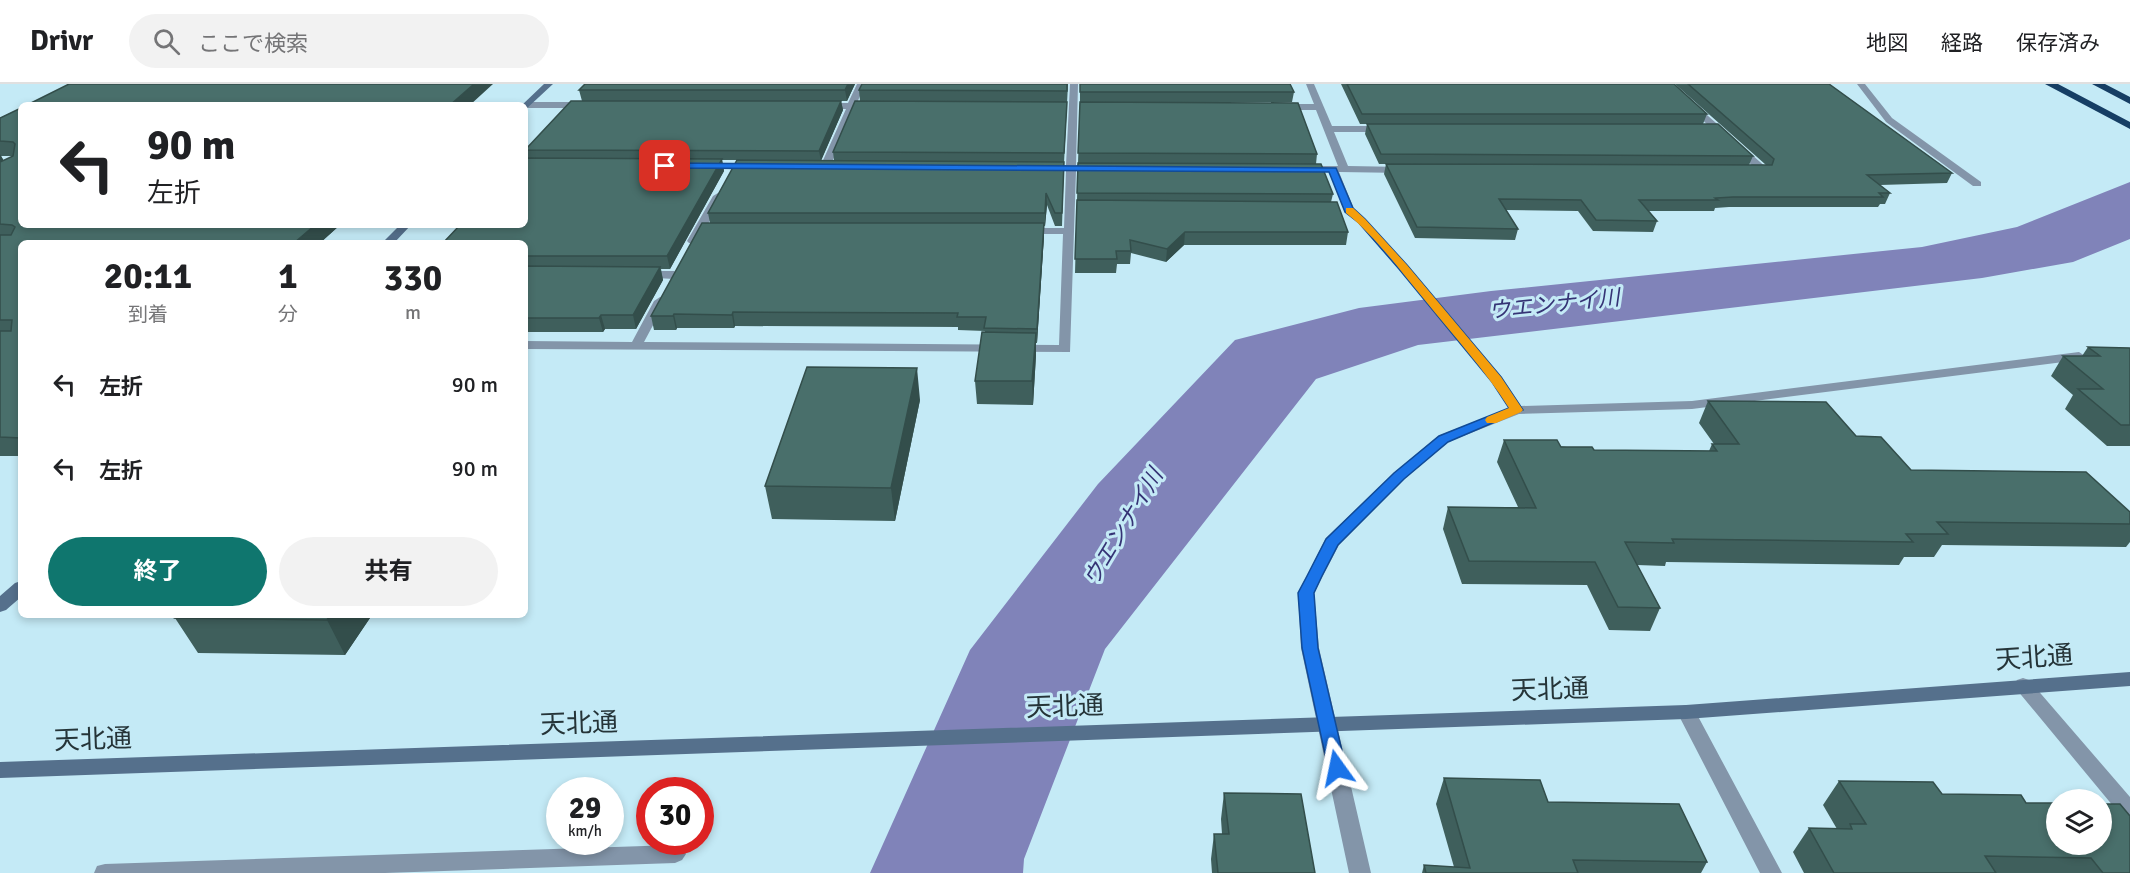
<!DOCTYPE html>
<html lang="ja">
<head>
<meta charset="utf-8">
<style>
  body { margin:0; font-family:Signika,"Noto Sans JP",sans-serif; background:#f2f2f2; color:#202124; height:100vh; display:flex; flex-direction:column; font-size:22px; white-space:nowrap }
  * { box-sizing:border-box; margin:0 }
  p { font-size:20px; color:#757577 }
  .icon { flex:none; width:33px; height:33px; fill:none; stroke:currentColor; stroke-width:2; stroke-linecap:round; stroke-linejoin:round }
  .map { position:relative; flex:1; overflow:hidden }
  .drawer { position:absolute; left:18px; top:156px; width:510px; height:378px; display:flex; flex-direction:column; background:#fff; border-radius:9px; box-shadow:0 3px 9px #0003 }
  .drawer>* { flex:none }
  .top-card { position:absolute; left:18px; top:18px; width:510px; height:126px; border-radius:9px; box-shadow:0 3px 9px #0003; background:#fff; color:#202124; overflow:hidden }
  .fabs { position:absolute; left:2046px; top:705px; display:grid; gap:12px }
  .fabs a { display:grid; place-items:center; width:66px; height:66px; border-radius:50%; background:#fff; box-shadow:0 3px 9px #0003; font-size:30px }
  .speed { position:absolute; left:546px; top:693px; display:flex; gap:12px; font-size:30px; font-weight:700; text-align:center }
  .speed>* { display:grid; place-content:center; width:78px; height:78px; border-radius:50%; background:#fff; box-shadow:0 3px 9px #0003; line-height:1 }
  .speed small { font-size:15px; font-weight:400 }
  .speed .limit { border:9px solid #d22; background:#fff; color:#111 }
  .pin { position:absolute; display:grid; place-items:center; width:51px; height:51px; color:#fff; margin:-26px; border-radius:12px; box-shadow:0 3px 9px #0006 }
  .me { position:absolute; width:66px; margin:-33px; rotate:348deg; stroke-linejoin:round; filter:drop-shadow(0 0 4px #0008) }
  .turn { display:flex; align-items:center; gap:21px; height:126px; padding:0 30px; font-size:27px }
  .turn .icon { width:78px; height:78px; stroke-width:2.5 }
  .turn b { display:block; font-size:42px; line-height:51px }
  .eta { display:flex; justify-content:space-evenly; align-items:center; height:102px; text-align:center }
  .eta b { font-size:36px; font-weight:700; line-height:42px }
  .action { display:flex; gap:12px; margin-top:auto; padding:12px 30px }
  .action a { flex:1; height:69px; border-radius:36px; background:#0f766e; color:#fff; font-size:24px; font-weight:700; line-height:69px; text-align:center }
  .action a+a { background:#f2f2f2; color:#202124 }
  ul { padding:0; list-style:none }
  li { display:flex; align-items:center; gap:18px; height:84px; padding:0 30px }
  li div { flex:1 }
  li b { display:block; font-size:22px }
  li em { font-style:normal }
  header { display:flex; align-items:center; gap:36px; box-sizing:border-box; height:84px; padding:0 30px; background:#fff; border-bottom:2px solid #e0e0e0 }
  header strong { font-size:28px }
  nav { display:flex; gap:33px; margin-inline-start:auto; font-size:21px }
  .search { width:420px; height:54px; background:#f2f2f2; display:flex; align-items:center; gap:15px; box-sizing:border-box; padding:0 21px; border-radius:33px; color:#757577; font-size:22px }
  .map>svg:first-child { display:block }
  .water { fill:#8083b9 }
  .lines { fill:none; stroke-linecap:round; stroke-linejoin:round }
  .lane { fill:#8395a9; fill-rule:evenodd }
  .street { fill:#8395a9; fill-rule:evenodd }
  .secondary { fill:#55708c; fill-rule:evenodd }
  .highway { fill:#163e64; fill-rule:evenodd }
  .wall { fill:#3f5f5c; fill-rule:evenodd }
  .shaded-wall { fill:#334e4b }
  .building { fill:#496f6b; stroke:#334e4b; stroke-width:1.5 }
  .route { fill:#1a73e8; stroke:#114b97; stroke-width:1.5 }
  .slow { fill:#f59e0b }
  .labels { text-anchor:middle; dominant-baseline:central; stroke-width:6; stroke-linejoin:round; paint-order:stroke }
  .water-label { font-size:22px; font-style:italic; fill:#353375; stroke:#c4eaf6 }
  .near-street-label { font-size:26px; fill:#253438; stroke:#c4eaf6 }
</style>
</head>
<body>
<header>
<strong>Drivr</strong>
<div class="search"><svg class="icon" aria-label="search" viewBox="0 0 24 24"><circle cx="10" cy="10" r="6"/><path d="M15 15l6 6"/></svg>ここで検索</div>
<nav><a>地図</a><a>経路</a><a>保存済み</a></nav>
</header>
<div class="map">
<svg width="2130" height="789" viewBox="0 0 2130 789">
  <rect width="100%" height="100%" fill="#c4eaf6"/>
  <!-- water -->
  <path class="water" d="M2130,98V155L2073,178L1982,194L1418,261L1316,295L1105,565L1024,775L1023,789H870L970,566L1098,400L1235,256L1359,224L1491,207L1922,163L2017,143Z"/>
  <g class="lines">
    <!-- lane -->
    <path class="lane" d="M675,761L682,764L686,770L682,776L675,779L385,789H94L97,782L105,780Z"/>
    <!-- street -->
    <path class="street" d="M857,0H865L857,19H872L876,22L872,25H855L830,83L822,85L820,83L846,25H821L817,22L821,19H848Z
      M1070,0H1078L1076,81H1098L1103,84L1098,87H1076L1070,268L525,265V257L632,258L654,217L660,213L666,217L644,258L1059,261L1063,150H1026L1021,147L1026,144H1064L1066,87H1044L1039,84L1044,81H1066Z
      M1306,0H1314L1332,42H1386L1391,45L1386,48H1334L1348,82L1404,83L1409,86L1404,89L1339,88L1354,125L1407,181L1502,293L1521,322L1692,317L2079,268L2085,272L2079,276L1692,325L1519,330L1448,358L1404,395L1339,461L1314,509L1319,564L1371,789H1349L1301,564L1298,509L1326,454L1394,389L1438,352L1509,324L1492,298L1399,185L1358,139L1345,128L1329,88H1305L1300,85L1305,82H1338L1316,26H1280L1276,23L1280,20H1314Z
      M1663,0H1672L1768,85V89H1751L1750,87L1755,84Z
      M1857,0H1865L1892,34L1981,98V102H1973L1886,38Z
      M527,18H587L591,21L587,24H527L523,21Z
      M705,79L753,80L758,83L753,86L702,84L700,82Z
      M718,109L723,112L699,157L697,159H689L687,157L713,112Z
      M642,187H674L680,191L674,195L638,193V189Z
      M2023,594L2029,596L2130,713V737L2123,734L2017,606L2014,601L2017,596Z
      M1686,621L1693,623L1782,789H1760L1677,628L1679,623Z"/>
    <!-- secondary -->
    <path class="secondary" d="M544,0H553L525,26V21H522Z
      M400,141H411L394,159H382Z
      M21,497V513L6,526L0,528V512L15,499Z
      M2130,588V602L1686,635L0,694V678L1686,621Z"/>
    <!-- highway -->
    <path class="highway" d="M2045,0H2058L2130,38V45Z
      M2092,0H2105L2130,13V20Z"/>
  </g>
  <!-- wall -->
  <path class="wall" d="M585,0H855L847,17H841L843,26L821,76H834L833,68L860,17L859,6L1068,0L1064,79L1062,142H1055L1047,121L1045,142H1044V152L1037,259H1036V271L1033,321L977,320L975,297L985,247L958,246V243L735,242L734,244H677L676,246H654L651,232L710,139L708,129L737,76H722L724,87L670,185H661L663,196L636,245H605L603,248H525V159L528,74L525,66L582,17L579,6Z
    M1080,0L1294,8L1292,18H1080Z
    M1341,0H1674L1707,30L1703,40H1360Z
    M1675,0H1829L1952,89L1947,99L1880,101L1890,109L1885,120H1880L1878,123H1729L1715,124L1714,127H1648L1657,137L1653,148L1593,147L1578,127L1506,126L1518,145L1515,156L1415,154L1384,90L1386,80H1449H1379L1365,50L1367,40L1753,72L1749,81H1766Z
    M1080,18L1317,70L1316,80L1078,79Z
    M21,24V141H340L320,159H21V372H0V34ZM1,72H13L4,77Z
    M1078,79L1333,110L1331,118L1348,148L1346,161H1184L1166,178L1131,169L1130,180H1117L1116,189H1075Z
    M2088,263L2130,264V362H2107L2065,325L2073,311L2051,292L2063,272H2082Z
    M920,316L895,437L772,435L765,402Z
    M1708,317L1856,352L1911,386L2130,428V458L2126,463L1942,461L1934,473H1904L1899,481L1666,478L1665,482L1637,481L1660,524L1650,547L1609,546L1587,501L1462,500L1443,445L1448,423H1518L1497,378L1504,356L1594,366L1709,367L1712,360H1714L1699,339Z
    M372,531L345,571L198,569L175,534Z
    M1444,694L1548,718L1707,778L1701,789H1422L1424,781L1454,783L1436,720Z
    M1839,697L1942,710L2026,719L2130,789H1804L1793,768L1809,744L1837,745L1823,721Z
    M1224,709L1315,789H1212L1211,775L1214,750H1222L1221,735Z"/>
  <!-- shaded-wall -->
  <path class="shaded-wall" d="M474,0H493L470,21H450Z
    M848,0H855L847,17L845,6Z
    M841,17L843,26L821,77L819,67Z
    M0,70L7,83L0,87Z
    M722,75L724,87L670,185L667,172Z
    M1046,109L1047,121L1045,142V129Z
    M1044,139V152L1037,259V245Z
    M315,141H340L320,159H294Z
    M1185,148L1184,161L1166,178L1167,165Z
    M660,183L663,196L636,245L633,231Z
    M733,228L735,242L734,244L732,231Z
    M674,230L677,244L676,246L673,232Z
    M601,231L605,245L603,248L599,234Z
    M1036,249V271L1033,321L1032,297Z
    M917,284L920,316L895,437L891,404Z
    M330,531H372L345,571L327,536Z"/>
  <!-- building -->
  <path class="building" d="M69,0H474L450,21H27Z
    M585,0H848L845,6H579Z
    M862,0H1067V7L859,6Z
    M1080,0H1290L1294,8H1080Z
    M1347,0H1674L1707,30H1362Z
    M1688,0H1829L1952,89L1867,91L1890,109H1879L1883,113H1733L1715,114L1718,116H1639L1657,137L1596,136L1581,116L1499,115L1518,145L1417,143L1386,80L1772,81L1774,75Z
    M571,17H841L819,67L525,66Z
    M855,17L1067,18L1064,69L833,68Z
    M1080,18L1298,19L1317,70L1078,69Z
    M21,24V141H315L294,159H21V354L0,353V247H11L12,236H0V151H11L15,143L12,141L0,140V78L13,72L15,60L13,58L0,57V34Z
    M1367,40H1718L1753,72L1381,70Z
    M525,74L722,75L667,172H525V159H443L460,141H525Z
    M737,76L1064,78L1062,129H1055L1046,109L1045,129H708Z
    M1078,79L1321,80L1333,110L1077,109Z
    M1077,116L1337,118L1348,148H1185L1167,165L1130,156L1131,167H1116L1117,175H1075Z
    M702,139H1044L1037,245L984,244L986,233H957L958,229L733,228L732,231L674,230L673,232H651Z
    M525,182L660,183L633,231H601L599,234H525Z
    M982,248L1036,249L1032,297H975Z
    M2088,263L2130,264V341H2121L2078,305H2103L2063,272H2100Z
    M807,283L917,284L891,404L765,402Z
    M1708,317L1826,318L1856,352L1881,353L1911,386L2086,388L2130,428V440L1937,438L1948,450H1906L1913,458L1672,455L1674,459L1625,458L1660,524L1618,523L1595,478L1469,477L1448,423L1536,424L1504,356H1557L1561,363H1592L1594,366L1717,367L1712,360H1739Z
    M178,531H330L327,536L175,534Z
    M1444,694L1540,696L1548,718L1679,720L1707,778L1573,776L1578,789H1426L1424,781L1470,784Z
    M1839,697L1933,698L1942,710L2021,711L2026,719H2056V760H2102V720H2120L2130,732V789H2103L2091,774L1985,772L1996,789H1834L1809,744L1852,745L1850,740H1866Z
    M1224,709L1301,710L1315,789H1218L1214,750H1229Z"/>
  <!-- route -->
  <path class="route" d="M665,79L1336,84L1353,124L1365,135L1407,181L1501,293L1523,326L1448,358L1404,395L1338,461L1322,492L1314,509L1318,564L1346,684L1343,689L1337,691L1330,689L1328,684L1302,564L1298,509L1307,492L1326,455L1394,389L1439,352L1509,324L1492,298L1399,185L1359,139L1345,128L1329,88L661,84V80Z"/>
  <!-- slow -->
  <path class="slow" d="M1346,124H1353L1365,135L1407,181L1501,293L1523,326L1521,328L1496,339H1487L1485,336L1487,333L1509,324C1484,285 1453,251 1424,215C1399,185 1376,153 1346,129Z"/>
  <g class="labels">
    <!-- water labels -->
    <g class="water-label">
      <text transform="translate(1554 220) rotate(-6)">ウエンナイ川</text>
      <text transform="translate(1123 443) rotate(-59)">ウエンナイ川</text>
    </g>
    <!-- near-street labels -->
    <g class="near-street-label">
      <text transform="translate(2034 574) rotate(-4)">天北通</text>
      <text transform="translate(1550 606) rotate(-2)">天北通</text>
      <text transform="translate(1065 623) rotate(-2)">天北通</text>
      <text transform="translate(579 640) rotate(-2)">天北通</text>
      <text transform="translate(93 656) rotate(-2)">天北通</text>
    </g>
  </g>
</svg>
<div class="fabs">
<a><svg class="icon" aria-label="layers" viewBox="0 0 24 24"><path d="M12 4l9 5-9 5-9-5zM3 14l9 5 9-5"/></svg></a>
</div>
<div class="speed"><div>29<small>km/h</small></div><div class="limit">30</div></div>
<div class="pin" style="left:665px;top:82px;background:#d93025"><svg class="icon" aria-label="arrive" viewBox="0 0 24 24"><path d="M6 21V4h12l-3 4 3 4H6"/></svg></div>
<svg class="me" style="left:1337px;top:684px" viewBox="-20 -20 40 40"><path d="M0-17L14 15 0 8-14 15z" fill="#1a73e8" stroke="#fff" stroke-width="4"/></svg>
<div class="top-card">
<div class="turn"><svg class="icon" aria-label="left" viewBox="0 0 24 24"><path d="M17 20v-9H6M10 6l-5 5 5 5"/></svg><div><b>90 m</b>左折</div></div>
</div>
<section class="drawer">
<div class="eta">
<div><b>20:11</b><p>到着</p></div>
<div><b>1</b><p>分</p></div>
<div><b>330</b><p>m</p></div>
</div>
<ul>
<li><svg class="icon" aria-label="left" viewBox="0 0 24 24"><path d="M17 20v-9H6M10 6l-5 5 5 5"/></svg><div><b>左折</b></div><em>90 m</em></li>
<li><svg class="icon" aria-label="left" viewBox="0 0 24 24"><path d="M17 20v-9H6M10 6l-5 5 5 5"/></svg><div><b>左折</b></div><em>90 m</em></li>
</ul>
<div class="action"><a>終了</a><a>共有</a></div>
</section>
</div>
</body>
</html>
